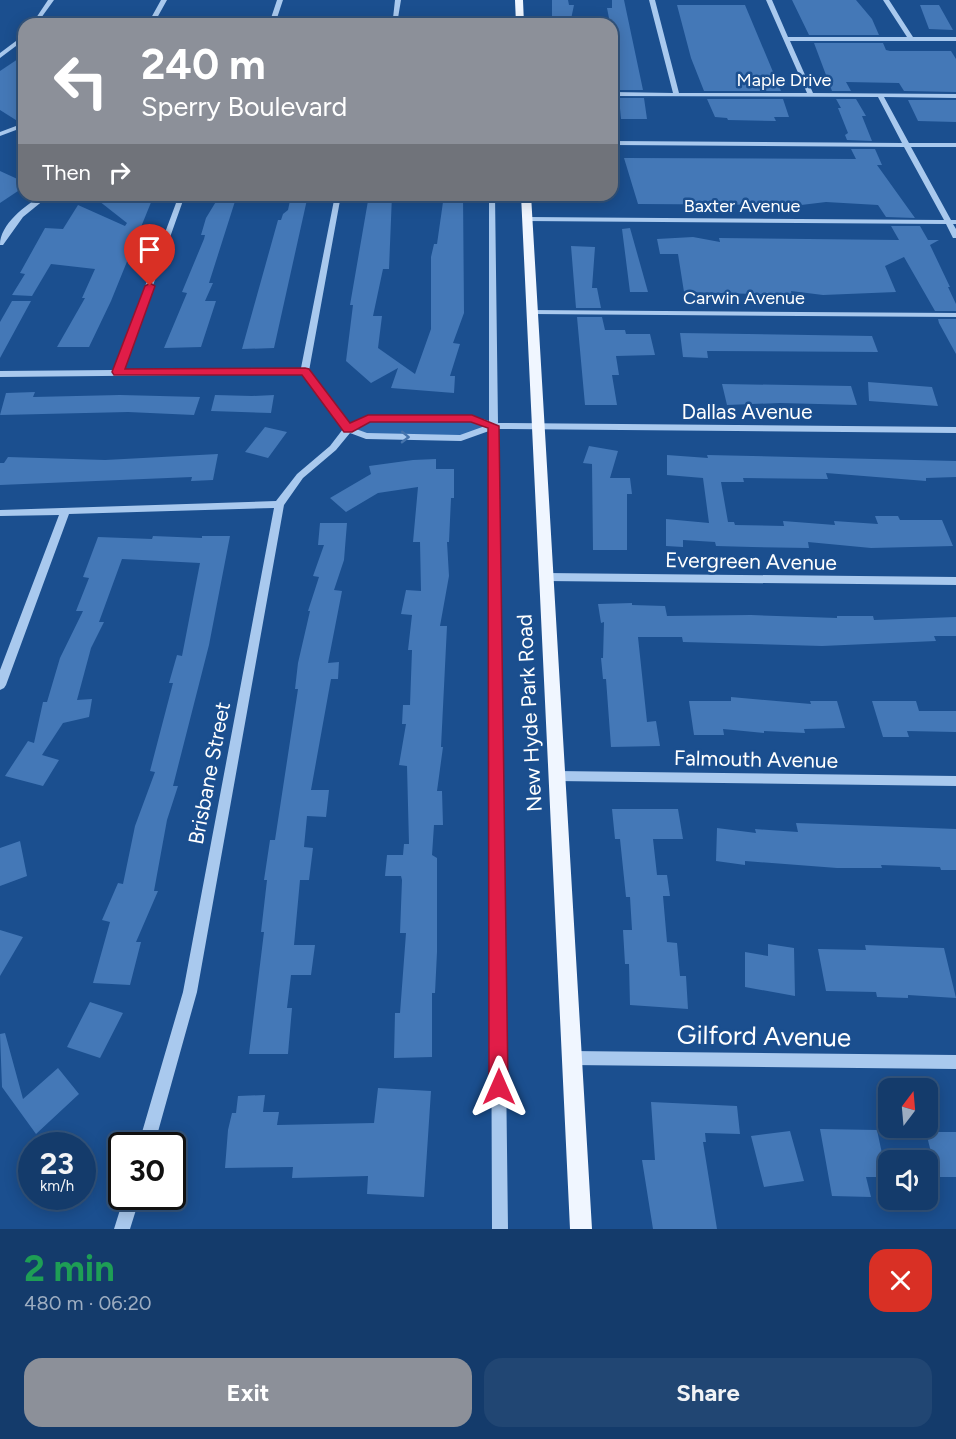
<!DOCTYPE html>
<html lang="en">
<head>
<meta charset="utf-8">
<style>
  body { margin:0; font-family:Figtree,sans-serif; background:#214673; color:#f1f3f6; height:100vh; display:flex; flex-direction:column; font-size:22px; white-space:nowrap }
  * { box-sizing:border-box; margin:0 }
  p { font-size:20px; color:#9dadc1 }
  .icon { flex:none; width:33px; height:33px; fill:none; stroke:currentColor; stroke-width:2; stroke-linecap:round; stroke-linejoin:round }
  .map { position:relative; height:1229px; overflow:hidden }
  .sheet { display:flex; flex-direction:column; background:#143b6b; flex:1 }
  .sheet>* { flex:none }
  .top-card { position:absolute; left:18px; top:18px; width:600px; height:183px; border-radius:18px; box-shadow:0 3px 15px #0003,0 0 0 2px #33557e; background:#8c9099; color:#fff; overflow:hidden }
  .needle { width:39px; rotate:16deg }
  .buttons { position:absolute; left:878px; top:1078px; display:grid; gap:12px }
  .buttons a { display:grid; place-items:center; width:60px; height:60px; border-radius:12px; background:#143b6b; box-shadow:0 3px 15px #0003,0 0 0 2px #33557e; font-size:30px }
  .speed { position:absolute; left:18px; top:1132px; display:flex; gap:12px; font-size:30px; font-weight:700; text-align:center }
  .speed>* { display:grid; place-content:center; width:78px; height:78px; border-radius:50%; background:#143b6b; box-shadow:0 3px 15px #0003,0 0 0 2px #33557e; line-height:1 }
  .speed small { font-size:15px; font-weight:400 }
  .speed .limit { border:3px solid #111; border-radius:9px; background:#fff; color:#111 }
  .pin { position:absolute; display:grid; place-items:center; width:51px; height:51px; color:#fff; margin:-62px -26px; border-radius:50% 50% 50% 0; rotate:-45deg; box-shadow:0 0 6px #0007 }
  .pin .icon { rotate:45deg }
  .me { position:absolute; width:66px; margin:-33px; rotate:0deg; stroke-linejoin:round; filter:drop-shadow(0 0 4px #0008) }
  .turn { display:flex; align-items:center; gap:21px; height:126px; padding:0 24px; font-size:27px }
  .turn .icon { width:78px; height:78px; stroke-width:2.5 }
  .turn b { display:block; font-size:42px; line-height:51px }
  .then { display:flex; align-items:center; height:57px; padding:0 24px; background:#0003; gap:12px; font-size:22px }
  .round { display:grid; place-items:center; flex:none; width:63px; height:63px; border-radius:18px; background:#214673 }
  .summary { display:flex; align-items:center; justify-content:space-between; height:102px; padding:0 24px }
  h1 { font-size:36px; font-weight:700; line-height:45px; color:#1e9e55 }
  .action { display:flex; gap:12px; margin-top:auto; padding:12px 24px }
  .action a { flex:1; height:69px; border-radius:18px; background:#8c9099; color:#fff; font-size:24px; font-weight:700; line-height:69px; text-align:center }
  .action a+a { background:#214673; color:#f1f3f6 }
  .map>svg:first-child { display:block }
  .green { fill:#2e69ad }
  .building { fill:#4478b7 }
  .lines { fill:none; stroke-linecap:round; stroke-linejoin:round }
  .minor { fill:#a9c9ee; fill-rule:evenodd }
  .major { fill:#f0f6ff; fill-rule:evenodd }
  .oneway { stroke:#4674ac }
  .route { fill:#e11d48; stroke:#92132f; stroke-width:1.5 }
  .labels { text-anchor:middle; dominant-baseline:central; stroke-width:5; stroke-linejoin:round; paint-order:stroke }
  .far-street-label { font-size:18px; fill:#fff; stroke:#1b4f8f }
  .street-label { font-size:21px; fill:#fff; stroke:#1b4f8f }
  .near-street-label { font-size:26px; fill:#fff; stroke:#1b4f8f }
</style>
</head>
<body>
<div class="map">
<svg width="956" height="1229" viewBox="0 0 956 1229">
  <rect width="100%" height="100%" fill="#1b4f8f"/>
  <!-- green -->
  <path class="green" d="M368,420L471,421L488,426L462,436L368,435L352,429Z"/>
  <!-- building -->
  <path class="building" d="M552,0H568L569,5H574L570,24H552Z
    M612,0H624L643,90H619L618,64L607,8H612Z
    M792,0H856L872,19L879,35H809Z
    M677,5H745L781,91H704L691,58Z
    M920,5H939L953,30L929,29Z
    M814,43H883L886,50L890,51H951L956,59V92L904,91L899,83L846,82L851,91H832Z
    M24,55V121L19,122L0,110V71Z
    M619,98H644L647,119H621Z
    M707,99H783L789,117H774L776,121L728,120L727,118L715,117Z
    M836,99H856L866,116H862L872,141L847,140L845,135L848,133L838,108H841Z
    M908,100H956V122L918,121Z
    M851,149H875L882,165H877L915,218L886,217L878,205L826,202L801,205L638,204L624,158L856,159Z
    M0,171L24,182V187L0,203Z
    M132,195H154L111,301L89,347H57L85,298H82L95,269L51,264L32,296L12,295L25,274L20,273L45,228L63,229L78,205L125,226L127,223L99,201L133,202Z
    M220,195H237L209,283H213L205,301H216L201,347L164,348L187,293L182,292L204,239L205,235H201L206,218Z
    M308,195L274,348L242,349L278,220H281L283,214L288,210L291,196Z
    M369,195H392L389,269H383L373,316H382L378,348L415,374L431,329V257L434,244H437L444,195H463L464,313L453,343L460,344L450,376H455L454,393L391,388L398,368L371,383L346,361L353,305H350Z
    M891,226H920L928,240H939L930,245L950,287H948L956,304V311H935L904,257L885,266L896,292L823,295L791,291L792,295L684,292L678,254H660L657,239L693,237L720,242L719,238L899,240Z
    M630,228L648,292H630L622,229Z
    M571,246L595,247L592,288H597L601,308H576Z
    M12,301H31L0,358V322Z
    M577,317H602L605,330H625L626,334H650L655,355L616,356L619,375H612L617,405H585Z
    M938,319H956V354L939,323Z
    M680,333L872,336L878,352L707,351L708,358L683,357Z
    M868,382L932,387L938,406L869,401Z
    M722,384L851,386L857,405L780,403L727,405Z
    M35,392L33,397L120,395L200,397L194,415L128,412L0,415L6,393Z
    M215,395L252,396L274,395L271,413L211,411Z
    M265,427L287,432L268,458L245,452Z
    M589,446L618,451L610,478H630L632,494H627V550H593L592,464L583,463Z
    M218,454L213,480L191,481L192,477L0,485V463H4L8,457L105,460Z
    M667,455L708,458L707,455L956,461V477L926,478V481L826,473L828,479L743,478L744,482H721L728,522H734L735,525L784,526L783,521L835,525L834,521L878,524L875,516H898L900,520H942L953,546L871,548L808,542L809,548L752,547L716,546L715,542L683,540V547L666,546V519L709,523L703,478L667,475Z
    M436,459V469H454V498H451L449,542H447L449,576L440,626H447L441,747H443L437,791H442L443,825H434L432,855L437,858V952L435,993H432V1057L394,1058L395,1013H400L406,933H400L402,880L401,876H385L387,855H403L404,844H409L407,766L399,765L406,724H402L403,705H410L412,650H408L412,615L401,614L406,590L421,591L420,542H413L418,487L378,493L346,512L330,498L371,474L369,466L413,460Z
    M320,523H347L344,560L334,590L342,591L328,663L339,662L338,679H331L311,790H329L326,817L307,816L304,847L313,848L309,880H300L294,945H315L311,975H291L287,1008H292L288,1054H249L264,932H261L267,880H264L270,840H275L298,689H295L298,663L310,611H308L319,577L313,576L324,545H318Z
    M153,536L202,538V536H230L209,645L173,786H178L167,820L154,891H158L136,942H141L130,985L93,983L110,922L102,920L118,883L123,884L135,826L155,772L150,771L173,683H169L177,655L182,656L200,563L122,559L99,622H104L91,648L77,700L92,699L89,717L63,723L42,755L59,760L43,786L5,776L28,741L34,743L43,702H47L60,658L83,611H76L89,578L83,577L98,537L152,539Z
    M632,603V605L665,606L667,616L751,615L837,618V616H873L874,620L956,617V636H934L936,641L822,646L683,642L682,637H638L647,722L656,721L660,746L611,747L606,679H603L601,658H603L604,622L601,623L598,604Z
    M731,697L811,704L810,701H837L845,728L804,729L805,733L764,731V733L723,729L724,735H694L689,701H731Z
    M872,701H916L919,711H956V732L907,731L909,737H883Z
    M612,809H678L683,839H653L657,875H667L670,896H663L667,942L677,943L680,976H686L688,1009L630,1005L629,964H625L623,930H632L630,897H626L620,839H615Z
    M796,823L956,829V870H941L940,867L881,865L882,868H837L745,861V865L716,861L717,828L756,833L755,829L798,832Z
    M20,841L27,876L0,886V848Z
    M0,930L23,937L0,976Z
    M768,944L794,948L795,996L745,987V952L768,956Z
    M865,945L944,948L956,998L908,995V998L877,997L876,992L826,991L818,949L866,950Z
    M90,1002L123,1013L100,1058L67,1047Z
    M5,1033L23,1099L58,1068L79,1094L36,1134L2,1087L0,1034Z
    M378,1088L431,1091L424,1197L367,1194L368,1176L292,1178L293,1167L225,1168L228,1130L232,1113H236L238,1096L265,1095L263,1112H279L277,1125L374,1123Z
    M651,1102L737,1106L740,1134L705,1133L706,1142H703L717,1229H653L642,1160H655Z
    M820,1129L877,1130L887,1177H866L871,1197L832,1196Z
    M790,1131L804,1181L764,1187L751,1136Z
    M926,1132H956V1177H937Z"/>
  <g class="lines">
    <!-- minor -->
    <path class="minor" d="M48,0H54L41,18H151L161,0H167L157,18H271L277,0H283L277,18H393L395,0H401L398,18H520L523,20L520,22H276L275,24H269L270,22H39L38,24H32Z
      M649,0H655L679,93H807L766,0H772L788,37H907L883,0H889L913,37H956V41H790L813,93L956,94V98L884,97L909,143H956V147H911L951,220H956V224H953L956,229V238H953L946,224L525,221V217H528L944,220L904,147L612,145V141L902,143L878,97L612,96V92L673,93Z
      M24,35V40L0,58V53Z
      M24,123V127L0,136V132Z
      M42,195H50L23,217L3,245H0C0,224 25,206 42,195Z
      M179,195H185L123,370L301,368L335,195H341L309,371L349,424L368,415L472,416L489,421V195H495L498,423L956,427V433L498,429L508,1229H492L489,431L461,441L366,439L350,433L336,450L303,478L284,505L197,992L154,1146H138L183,992L274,508L69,514L6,685L4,688L0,690V670L59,515L0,516V510L276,501L297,474L330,446L343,429L303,374L0,377V371L114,370ZM370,421L472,422L485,426L460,435L367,433L356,429Z
      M529,310L956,313V317L532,314H529Z
      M546,573L956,577V585L546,581L541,577Z
      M556,771L956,776V786L556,781L552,780L550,776L552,772Z
      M571,1051L956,1055V1069L571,1065L566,1063L564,1058L566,1053Z
      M124,1197H140L130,1229H114Z"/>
    <!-- major -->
    <path class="major" d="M515,0H523L524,24H516Z
      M521,195H531L592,1229H570Z"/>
  </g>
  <!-- one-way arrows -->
  <defs><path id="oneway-chevron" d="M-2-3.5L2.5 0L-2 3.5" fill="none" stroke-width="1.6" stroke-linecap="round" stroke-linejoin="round" transform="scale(1.5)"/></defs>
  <use class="oneway" href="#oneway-chevron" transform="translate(405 437) rotate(1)"/>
  <!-- route -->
  <path class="route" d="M150,283L155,286L125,369L305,368L309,369L350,423L368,415H472L499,426L508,1087L505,1094L499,1097L492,1094L489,1087L488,428L471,422H370L352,432H344L302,375H114L112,372L145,286Z"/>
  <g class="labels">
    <!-- far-street labels -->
    <g class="far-street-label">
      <text x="784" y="80">Maple Drive</text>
      <text x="742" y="206">Baxter Avenue</text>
      <text x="744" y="298">Carwin Avenue</text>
    </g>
    <!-- street labels -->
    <g class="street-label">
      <text x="747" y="411">Dallas Avenue</text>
      <text transform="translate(751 561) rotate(1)">Evergreen Avenue</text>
      <text transform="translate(529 713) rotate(-93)">New Hyde Park Road</text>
      <text transform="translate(756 759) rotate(1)">Falmouth Avenue</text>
      <text transform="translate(209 773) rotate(-79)">Brisbane Street</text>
    </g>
    <!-- near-street labels -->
    <g class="near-street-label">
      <text transform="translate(764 1036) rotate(1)">Gilford Avenue</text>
    </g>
  </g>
</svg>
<div class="buttons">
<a><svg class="needle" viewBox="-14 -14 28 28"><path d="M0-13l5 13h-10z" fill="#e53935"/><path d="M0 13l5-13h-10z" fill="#9dadc1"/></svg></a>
<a><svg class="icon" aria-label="sound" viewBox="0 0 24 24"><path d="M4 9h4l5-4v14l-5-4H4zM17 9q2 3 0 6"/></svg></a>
</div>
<div class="speed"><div>23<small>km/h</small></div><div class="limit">30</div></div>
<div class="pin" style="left:150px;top:286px;background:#d93025"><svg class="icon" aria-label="arrive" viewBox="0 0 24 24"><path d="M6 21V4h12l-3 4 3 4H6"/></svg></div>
<svg class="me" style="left:499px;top:1087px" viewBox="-20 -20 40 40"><path d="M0-17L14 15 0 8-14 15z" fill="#e11d48" stroke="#fff" stroke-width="4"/></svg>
<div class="top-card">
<div class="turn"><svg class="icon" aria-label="left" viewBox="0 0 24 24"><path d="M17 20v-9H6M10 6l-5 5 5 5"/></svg><div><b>240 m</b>Sperry Boulevard</div></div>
<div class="then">Then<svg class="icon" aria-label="right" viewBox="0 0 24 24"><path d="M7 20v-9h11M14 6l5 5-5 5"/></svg></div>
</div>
</div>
<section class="sheet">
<div class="summary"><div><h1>2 min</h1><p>480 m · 06:20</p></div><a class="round" style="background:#d93025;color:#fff"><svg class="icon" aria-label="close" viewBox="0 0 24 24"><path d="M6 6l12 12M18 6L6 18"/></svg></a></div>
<div class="action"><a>Exit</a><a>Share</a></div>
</section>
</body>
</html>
